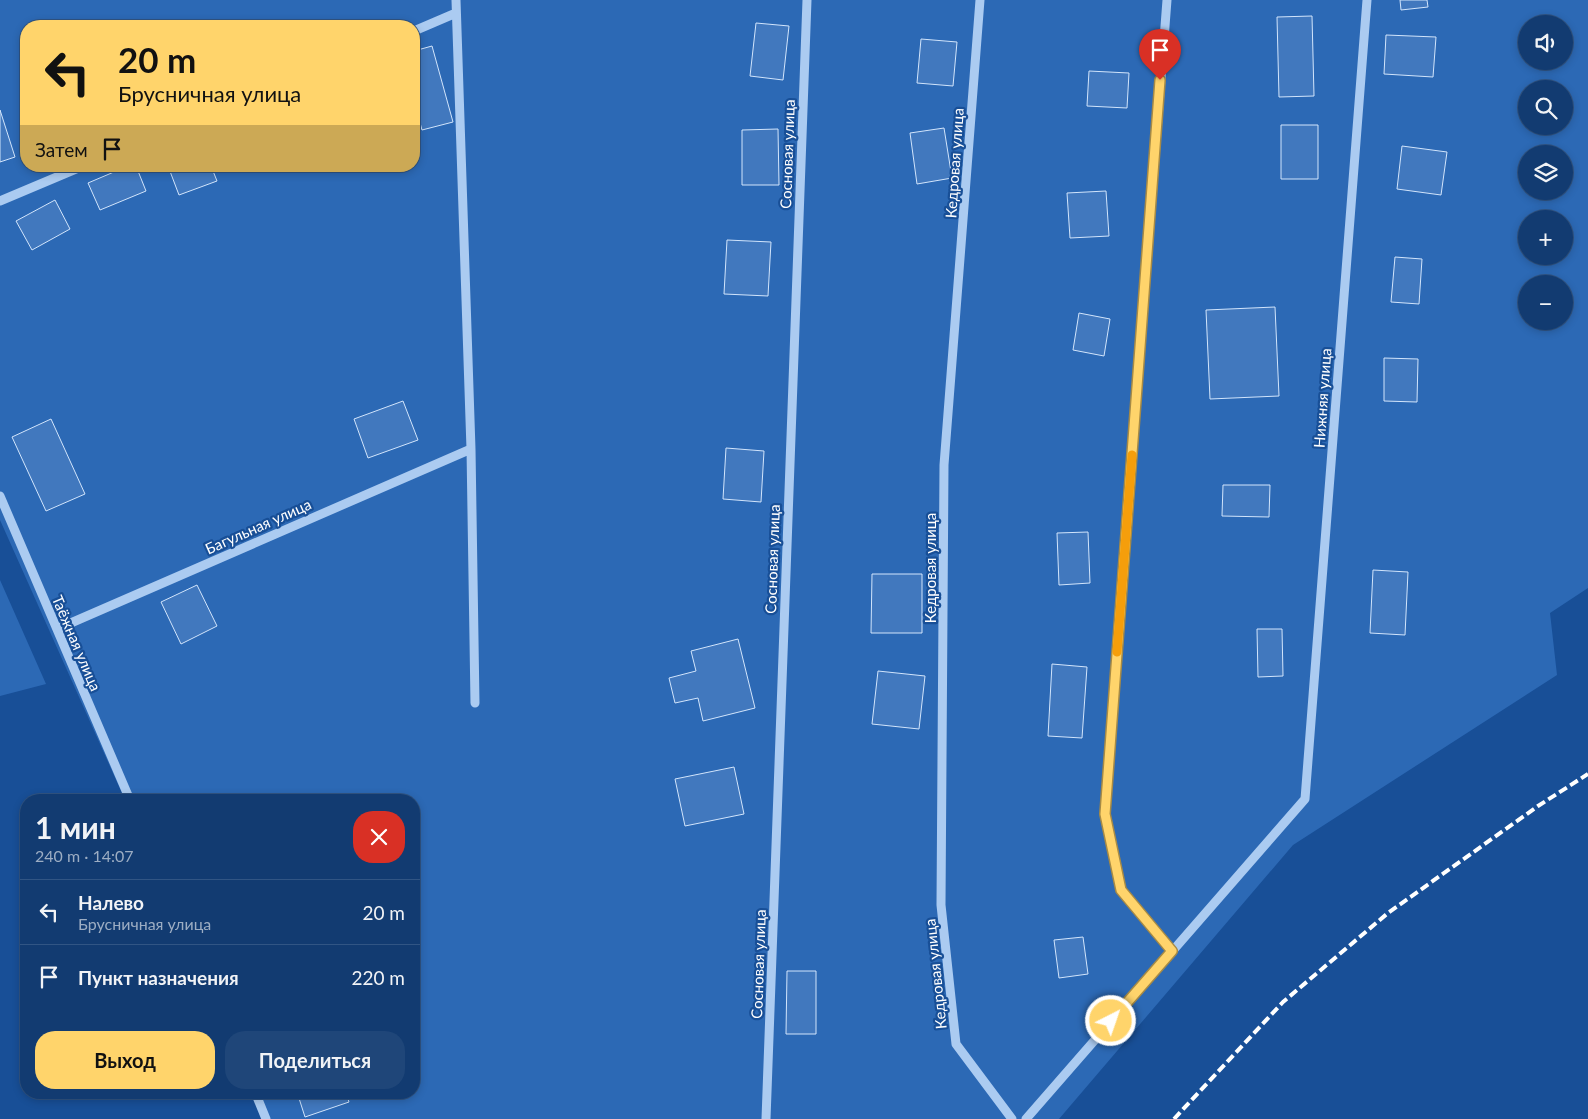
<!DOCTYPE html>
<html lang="ru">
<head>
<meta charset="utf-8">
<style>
  body { margin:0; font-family:Lato,sans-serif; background:#1f4679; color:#f1f3f6; height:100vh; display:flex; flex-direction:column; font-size:19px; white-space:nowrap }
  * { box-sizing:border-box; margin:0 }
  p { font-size:16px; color:#9cadc3 }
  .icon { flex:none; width:28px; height:28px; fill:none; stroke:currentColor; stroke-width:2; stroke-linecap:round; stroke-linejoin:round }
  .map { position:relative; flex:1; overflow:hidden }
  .drawer { position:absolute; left:20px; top:794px; width:400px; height:305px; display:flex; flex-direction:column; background:#123b71; border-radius:20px; box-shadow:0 2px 8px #0003,0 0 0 1px #315584 }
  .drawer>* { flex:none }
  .hud { position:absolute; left:20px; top:20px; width:400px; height:152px; border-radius:20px; box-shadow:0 2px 8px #0003,0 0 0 1px #315584; background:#ffd46b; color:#111; overflow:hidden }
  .controls { position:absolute; left:1518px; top:15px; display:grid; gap:10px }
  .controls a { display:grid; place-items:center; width:55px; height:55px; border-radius:50%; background:#123b71; box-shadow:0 2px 8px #0003,0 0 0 1px #315584; font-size:25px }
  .pin { position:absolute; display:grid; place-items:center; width:42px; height:42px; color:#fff; margin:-51px -21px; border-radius:50% 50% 50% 0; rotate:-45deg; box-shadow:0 0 5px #0007 }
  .pin .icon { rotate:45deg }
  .me { position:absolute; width:55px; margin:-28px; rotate:41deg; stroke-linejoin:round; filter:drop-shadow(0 0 4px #0008) }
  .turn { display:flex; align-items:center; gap:18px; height:105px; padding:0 15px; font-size:22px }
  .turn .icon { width:65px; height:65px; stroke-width:2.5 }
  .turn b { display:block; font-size:35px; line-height:42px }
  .then { display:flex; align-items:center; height:48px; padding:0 15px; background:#0003; gap:10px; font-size:19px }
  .round { display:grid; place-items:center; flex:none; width:52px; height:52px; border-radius:20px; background:#1f4679 }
  .overview { display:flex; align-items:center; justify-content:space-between; height:85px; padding:0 15px }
  h1 { font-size:30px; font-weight:700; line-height:38px }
  .primary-button { display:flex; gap:10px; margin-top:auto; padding:10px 15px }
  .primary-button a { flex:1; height:58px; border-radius:20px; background:#ffd46b; color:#111; font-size:20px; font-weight:700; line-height:58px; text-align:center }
  .primary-button a+a { background:#1f4679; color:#f1f3f6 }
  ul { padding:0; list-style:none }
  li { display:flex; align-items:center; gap:15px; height:65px; padding:0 15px; border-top:1px solid #315584 }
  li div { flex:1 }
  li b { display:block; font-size:19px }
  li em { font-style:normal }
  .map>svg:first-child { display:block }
  .green { fill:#2c69b5; fill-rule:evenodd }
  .building { fill:#4178be; stroke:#d2e5fc }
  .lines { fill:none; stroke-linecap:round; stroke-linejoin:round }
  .minor { stroke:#abcbf1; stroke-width:9 }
  .rail { stroke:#fff; stroke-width:4; stroke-dasharray:9 4; stroke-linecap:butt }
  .route-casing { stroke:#a68a46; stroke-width:12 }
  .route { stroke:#ffd46b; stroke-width:9 }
  .slow { stroke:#f59e0b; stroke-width:9 }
  .labels { text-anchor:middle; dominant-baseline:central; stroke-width:4.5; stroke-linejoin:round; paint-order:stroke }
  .street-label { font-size:15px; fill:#fff; stroke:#184f97 }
</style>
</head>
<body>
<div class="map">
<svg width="1588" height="1119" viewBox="0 0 1588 1119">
  <rect width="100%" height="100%" fill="#184f97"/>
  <!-- green -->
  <path class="green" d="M0,0H1588V588L1550,613L1557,675L1293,845L1059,1119H268L256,1093L414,1092V800H125L0,520ZM1526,24H1564V61H1526ZM26,26H414V166H26ZM1526,89H1564V126H1526ZM1526,154H1564V191H1526ZM1526,219H1564V256H1526ZM1526,284H1564V321H1526Z
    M0,580L46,684L0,696Z"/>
  <!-- building -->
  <path class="building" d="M1400,0H1427L1428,7L1401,10Z
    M1312,16L1314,96L1279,97L1277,17Z
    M756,23L789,26L783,80L750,76Z
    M1386,35L1436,37L1433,77L1384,74Z
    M921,39L957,42L953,86L917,83Z
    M432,46L453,122L422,130L414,101V51Z
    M1089,71L1129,73L1127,108L1087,106Z
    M0,110L15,157L0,162Z
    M1281,125H1318V179H1281Z
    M944,128L952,178L917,184L910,133Z
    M778,129L779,185H742V130Z
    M1402,146L1447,152L1441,195L1397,189Z
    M128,166H136L146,191L100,210L88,183Z
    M168,166H211L217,181L179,195Z
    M1106,191L1109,236L1070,238L1067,193Z
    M55,200L70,229L32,250L16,221Z
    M727,240L771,242L768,296L724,294Z
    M1395,257L1422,259L1419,304L1391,302Z
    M1275,307L1279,396L1210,399L1206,310Z
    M1079,313L1110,319L1104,356L1073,350Z
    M1384,358L1418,359L1417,402L1384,401Z
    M403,401L418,440L368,458L354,419Z
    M51,419L85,494L46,511L12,437Z
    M726,448L764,451L761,502L723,499Z
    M1223,485H1270L1269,517L1222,516Z
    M1088,532L1090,583L1059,585L1057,533Z
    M1373,570L1408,572L1405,635L1370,633Z
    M872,574H922V633H871Z
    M197,585L217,626L181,644L161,602Z
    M1257,629H1282L1283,676L1258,677Z
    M738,639L755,708L703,721L698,698L675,703L669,678L696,671L691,651Z
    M1052,664L1087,667L1082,738L1048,736Z
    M878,671L925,676L919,729L872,724Z
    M734,767L744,814L685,826L675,779Z
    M1083,937L1088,974L1059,978L1054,940Z
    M787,971H816V1034H786Z
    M297,1092H346L349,1102L305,1117Z"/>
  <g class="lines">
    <!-- minor -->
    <path class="minor" d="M456,0L471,449L475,703
      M980,0L944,465L941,905L956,1044L1012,1119
      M1167,0L1105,814L1121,890L1172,951
      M414,31L456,13
      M0,201L83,166
      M0,496L130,800
      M57,629L471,449
      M255,1092L266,1119
      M766,1119L807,0
      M1026,1119L1305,799L1367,0"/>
    <!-- rail -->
    <path class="rail" d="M1174,1119L1283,1002L1388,913L1538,806L1588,774"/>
  </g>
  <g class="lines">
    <defs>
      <path id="route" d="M1111,1021L1172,951L1121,890L1105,814L1160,80"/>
    </defs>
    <!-- route casing -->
    <use href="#route" class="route-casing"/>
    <!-- route -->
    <use href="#route" class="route"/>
    <!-- slow -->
    <path class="slow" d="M1117,652L1132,455"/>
  </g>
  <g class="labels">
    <!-- street labels -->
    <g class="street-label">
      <text transform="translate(787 154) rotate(-88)">Сосновая улица</text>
      <text transform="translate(954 163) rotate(-86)">Кедровая улица</text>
      <text transform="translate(1322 398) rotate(-86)">Нижняя улица</text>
      <text transform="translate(258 526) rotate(-24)">Багульная улица</text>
      <text transform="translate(772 559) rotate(-88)">Сосновая улица</text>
      <text transform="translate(930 568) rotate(-90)">Кедровая улица</text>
      <text transform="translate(77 643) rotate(67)">Таёжная улица</text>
      <text transform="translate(758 964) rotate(-88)">Сосновая улица</text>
      <text transform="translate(935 974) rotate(-96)">Кедровая улица</text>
    </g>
  </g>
</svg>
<div class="controls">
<a><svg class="icon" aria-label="sound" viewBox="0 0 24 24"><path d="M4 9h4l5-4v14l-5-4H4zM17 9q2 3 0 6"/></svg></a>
<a><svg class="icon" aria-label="search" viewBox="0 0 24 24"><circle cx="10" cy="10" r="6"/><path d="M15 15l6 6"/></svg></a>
<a><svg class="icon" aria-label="layers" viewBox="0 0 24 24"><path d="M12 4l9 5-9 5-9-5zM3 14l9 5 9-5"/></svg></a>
<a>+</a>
<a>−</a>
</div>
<div class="pin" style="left:1160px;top:80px;background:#d93025"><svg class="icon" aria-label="arrive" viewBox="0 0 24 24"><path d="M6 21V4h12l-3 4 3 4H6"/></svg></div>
<svg class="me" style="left:1111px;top:1021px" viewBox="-20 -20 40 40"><circle r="17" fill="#ffd46b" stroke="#fff" stroke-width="3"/><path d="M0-11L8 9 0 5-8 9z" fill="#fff"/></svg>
<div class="hud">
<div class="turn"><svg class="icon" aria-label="left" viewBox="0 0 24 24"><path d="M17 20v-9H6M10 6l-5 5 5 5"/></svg><div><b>20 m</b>Брусничная улица</div></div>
<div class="then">Затем<svg class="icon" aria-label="arrive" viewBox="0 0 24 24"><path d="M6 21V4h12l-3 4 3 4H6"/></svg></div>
</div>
<section class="drawer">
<div class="overview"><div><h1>1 мин</h1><p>240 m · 14:07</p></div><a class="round" style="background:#d93025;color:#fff"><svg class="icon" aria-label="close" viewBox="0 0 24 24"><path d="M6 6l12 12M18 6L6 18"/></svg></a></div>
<ul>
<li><svg class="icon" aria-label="left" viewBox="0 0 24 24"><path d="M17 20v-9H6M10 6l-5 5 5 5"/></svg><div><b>Налево</b><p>Брусничная улица</p></div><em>20 m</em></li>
<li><svg class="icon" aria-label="arrive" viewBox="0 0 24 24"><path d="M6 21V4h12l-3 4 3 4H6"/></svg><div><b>Пункт назначения</b></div><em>220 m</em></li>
</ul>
<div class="primary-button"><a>Выход</a><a>Поделиться</a></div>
</section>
</div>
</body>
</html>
